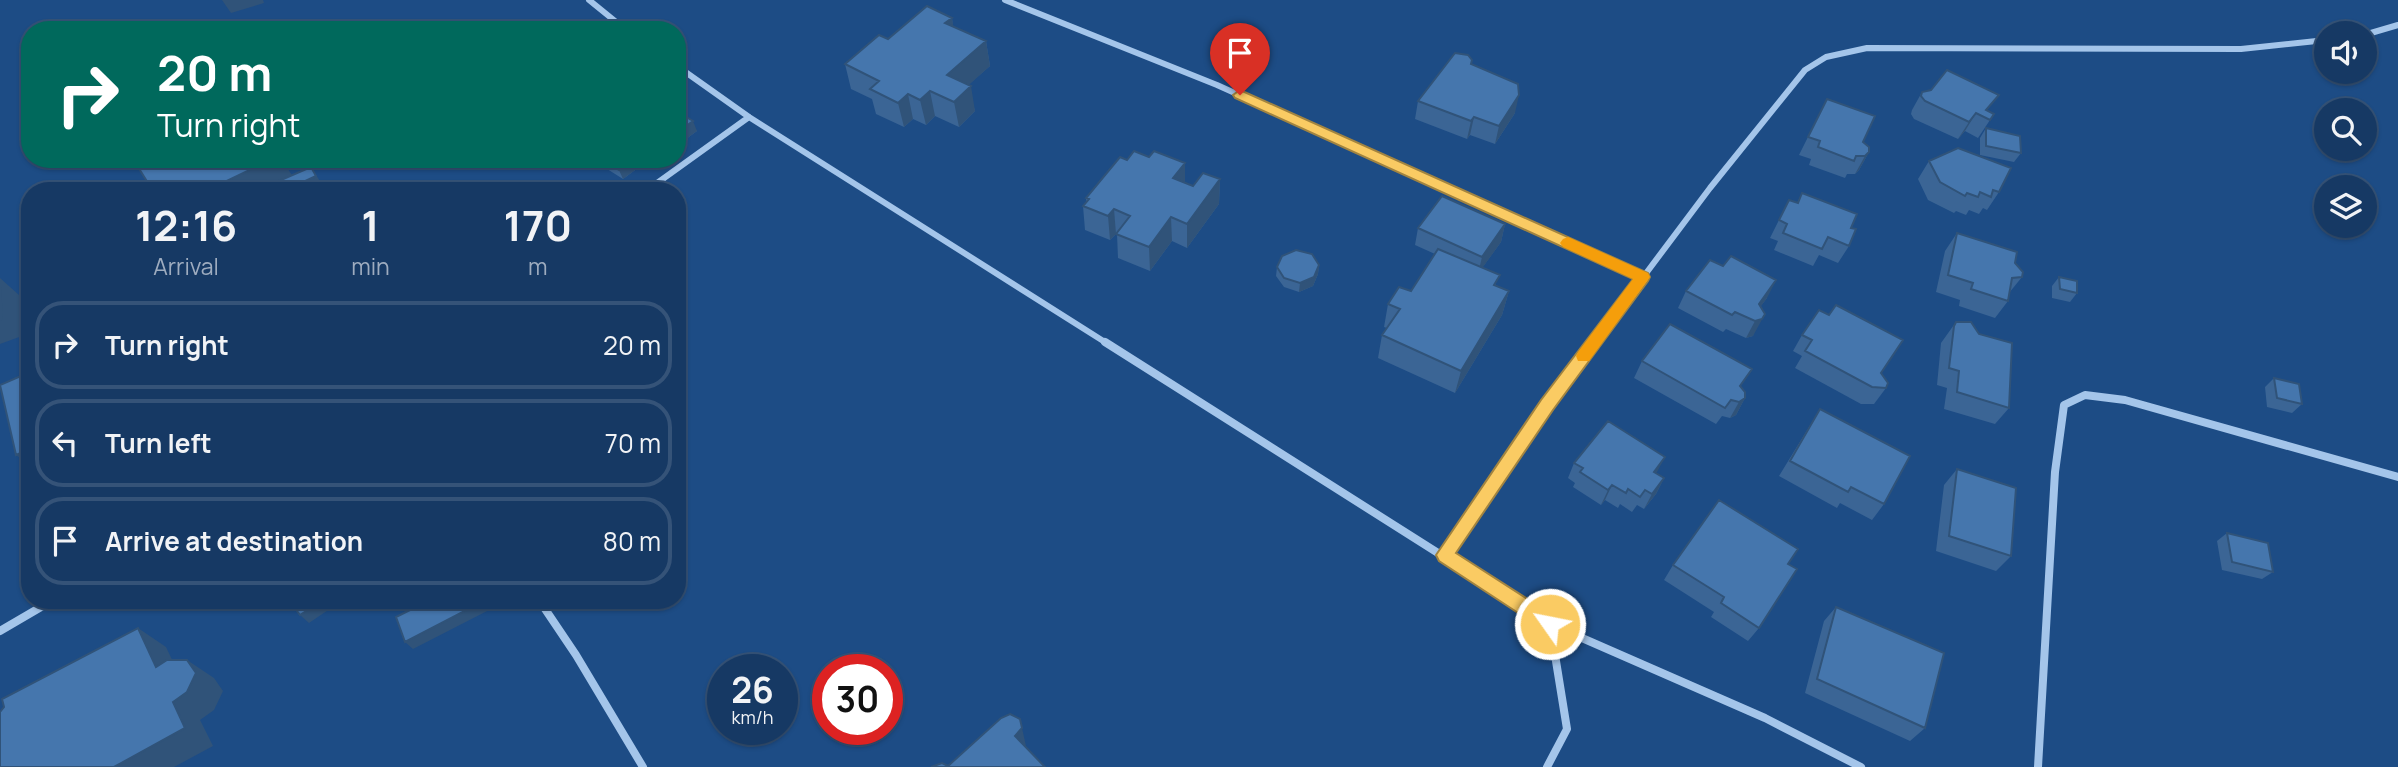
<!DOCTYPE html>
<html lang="en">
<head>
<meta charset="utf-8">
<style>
  body { margin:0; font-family:Manrope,sans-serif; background:#23446d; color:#f1f3f6; height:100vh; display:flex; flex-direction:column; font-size:26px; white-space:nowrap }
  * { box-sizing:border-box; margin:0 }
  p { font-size:23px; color:#9eacbf }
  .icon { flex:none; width:38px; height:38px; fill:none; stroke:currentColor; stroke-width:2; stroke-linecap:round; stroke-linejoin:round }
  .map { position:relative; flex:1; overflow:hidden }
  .sheet { position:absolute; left:21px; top:182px; width:665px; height:427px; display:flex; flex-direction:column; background:#163964; border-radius:28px; box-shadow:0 2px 5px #0004,0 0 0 2px #355378 }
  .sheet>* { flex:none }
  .hud { position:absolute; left:21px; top:21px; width:665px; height:147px; border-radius:28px; box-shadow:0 2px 5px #0004,0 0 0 2px #355378; background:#00695c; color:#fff; overflow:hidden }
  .buttons { position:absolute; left:2314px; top:21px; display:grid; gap:14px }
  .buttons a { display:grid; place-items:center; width:63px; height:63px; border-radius:50%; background:#163964; box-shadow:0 2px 5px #0004,0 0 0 2px #355378; font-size:35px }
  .speed { position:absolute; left:707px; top:654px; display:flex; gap:14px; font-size:35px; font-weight:700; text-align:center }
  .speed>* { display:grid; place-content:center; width:91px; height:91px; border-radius:50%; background:#163964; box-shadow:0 2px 5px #0004,0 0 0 2px #355378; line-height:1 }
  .speed small { font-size:18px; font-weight:400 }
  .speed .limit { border:10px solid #d22; background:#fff; color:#111 }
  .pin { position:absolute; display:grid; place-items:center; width:60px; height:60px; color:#fff; margin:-72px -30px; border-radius:50% 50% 50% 0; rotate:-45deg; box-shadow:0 0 7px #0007 }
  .pin .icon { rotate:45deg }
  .me { position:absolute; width:77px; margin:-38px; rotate:303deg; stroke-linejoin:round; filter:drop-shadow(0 0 5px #0008) }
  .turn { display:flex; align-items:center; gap:24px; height:147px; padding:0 21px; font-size:32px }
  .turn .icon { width:91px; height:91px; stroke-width:2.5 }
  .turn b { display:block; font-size:49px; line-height:60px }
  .eta { display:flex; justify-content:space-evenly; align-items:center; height:119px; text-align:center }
  .eta b { font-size:42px; font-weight:700; line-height:49px }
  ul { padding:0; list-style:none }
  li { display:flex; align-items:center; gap:21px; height:88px; margin:0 14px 10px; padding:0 7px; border:4px solid #355378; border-radius:28px }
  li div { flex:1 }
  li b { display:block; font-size:26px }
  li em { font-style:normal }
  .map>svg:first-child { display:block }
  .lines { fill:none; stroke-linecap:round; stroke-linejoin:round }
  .minor-far1 { stroke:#a4c5ea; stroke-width:6 }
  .minor { stroke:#a4c5ea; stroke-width:8 }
  .wall { fill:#3b6595 }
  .shaded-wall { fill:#305379 }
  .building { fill:#4576ad; stroke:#305379; stroke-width:2 }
  .route { fill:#facb63; stroke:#a28440; stroke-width:2 }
  .slow { fill:#f59e0b }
</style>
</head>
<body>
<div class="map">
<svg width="2398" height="767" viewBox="0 0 2398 767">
  <rect width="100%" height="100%" fill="#1d4c85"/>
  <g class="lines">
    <!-- minor-far1 -->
    <path class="minor-far1" d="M589,0L626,30
      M1005,0L1217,85L1643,277
      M2364,35L2398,25
      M677,66L749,117L1108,344
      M646,191L749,117
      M1593,344L1710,188L1805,70L1826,57L1867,48L2241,49L2326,40"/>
    <!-- minor -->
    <path class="minor" d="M1105,342L1550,624L1765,718L1861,767
      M1445,555L1594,342
      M539,600L576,655L643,767
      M0,631L53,600
      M1547,767L1567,729L1550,624
      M2038,767L2055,472L2064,405L2085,395L2125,400L2398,477"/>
  </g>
  <!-- wall -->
  <path class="wall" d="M952,18L953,27L986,41L990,66L968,85L975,111L959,127L935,116L926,125L913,119L904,127L876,114L872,99L851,89L845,64L888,39Z
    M1471,64L1515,113L1495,144L1470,135L1467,139L1415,119L1418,101Z
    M1922,92L1988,111L1994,114L1978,138L1965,131L1958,139L1914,119L1911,114L1912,110Z
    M1827,99L1863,142L1869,152L1859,170L1855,174H1847L1845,178L1809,165L1811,159L1799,155Z
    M677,116L697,131L682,142L677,139Z
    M1986,128L2021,153L2014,162L1980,155V138Z
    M1149,157L1185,163V183L1193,186L1220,179L1219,204L1187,248L1172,241L1150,271L1118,258L1117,234H1116L1110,240L1085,230L1083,206L1086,202V198L1127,160Z
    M600,159H650L623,179L604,167Z
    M1929,161L1999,192L1987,210L1983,208L1979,214L1969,210L1966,215L1956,211L1954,213L1928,200L1918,179Z
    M1802,193L1851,228L1849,246L1838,263L1819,255L1813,266L1774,250L1778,241L1770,238L1780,218L1797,203Z
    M1505,224L1501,242L1482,268L1497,286L1509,291L1502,315L1455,393L1378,358L1382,335L1387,328L1384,327L1388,304L1411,291L1435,254L1415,245L1418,228Z
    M1957,233L2015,263L2022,277L2009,293L2008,301L1995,318L1959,306L1960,300L1936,292L1945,251Z
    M1319,265L1318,274L1313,286L1299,292L1284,287L1276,276L1277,267Z
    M2059,277L2077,293L2070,302L2052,298V286Z
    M1686,291L1767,298L1760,307L1753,336L1746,338L1726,329L1723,332L1678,308Z
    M1956,322L2009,408L1995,424L1944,409L1947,388L1937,385L1941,343Z
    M1802,335L1881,373L1886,388L1874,404H1861L1795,368L1802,356L1793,351Z
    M1642,361L1741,388L1745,398L1736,415L1730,418L1722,416L1716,424L1634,378Z
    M2274,378L2302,404L2292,413L2267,407L2265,387Z
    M1820,409L1884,504L1872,520L1840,503L1837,508L1779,476Z
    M1574,463L1656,474L1664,478L1656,494L1644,509L1637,505L1632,512L1620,504L1618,508L1605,500L1601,505L1573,487L1575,483L1568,478Z
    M1957,469L2011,556L1996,571L1936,551L1944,485Z
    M2227,533L2273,572L2262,579L2222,570L2217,541Z
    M1788,564L1759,628L1748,641L1711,617L1714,612L1664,580L1673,565Z
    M1836,607L1925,728L1910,741L1805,693L1824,621Z"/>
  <!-- shaded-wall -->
  <path class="shaded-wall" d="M222,0H263L264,3L231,13Z
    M952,18L956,43L945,23Z
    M986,41L990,66L952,100L947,75Z
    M971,86L975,111L959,127L954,102Z
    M930,91L935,116L926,125L920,100Z
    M908,94L913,119L904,127L898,103Z
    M1519,95L1515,113L1495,144L1499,126Z
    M1976,113L1965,131L1958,139L1969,122Z
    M1474,117L1470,135L1467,139L1471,121Z
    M693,121L697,131L682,142L678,132Z
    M1869,152L1859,170L1855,174L1865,156Z
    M272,159H281L296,181L277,191H206Z
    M633,159H650L623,179L619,170Z
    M1185,163V187L1173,178Z
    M311,167L323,186L312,191H284Z
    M1220,179L1219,204L1187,248V224Z
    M1114,209L1116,234L1110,240L1108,216Z
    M1171,217L1172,241L1150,271L1149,247Z
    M1505,224L1501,242L1478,274L1482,257Z
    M1319,265L1318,274L1313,286L1299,292L1300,283Z
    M0,278L19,295L22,336L0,344Z
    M1776,280L1767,298L1750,321L1759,304Z
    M1509,291L1502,315L1455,393L1461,371Z
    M1765,314L1753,336L1746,338L1755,321Z
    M1745,398L1736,415L1730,418L1739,402Z
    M30,449V465L16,455Z
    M1665,457L1657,472L1646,487L1654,472Z
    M1664,478L1656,494L1644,509L1652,494Z
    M1612,485L1605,500L1601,505L1608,490Z
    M323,600H343L309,623L300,615Z
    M484,600H488L491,609L413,649L405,642Z
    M138,628L166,647L184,685L156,667Z
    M187,660L214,678L223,691L214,710L200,720L213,746L174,767H114L173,702Z
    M1020,719L1026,746L1020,753L1015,736Z"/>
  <!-- building -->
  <path class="building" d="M927,6L952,18L945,23L986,41L947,75L971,86L954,102L930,91L920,100L908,94L898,103L870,89L879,81L845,64L879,35L888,39Z
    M1455,53L1468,55L1472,60L1471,64L1518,84L1519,95L1499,126L1474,117L1471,121L1418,101Z
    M1947,70L1999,95L1986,110L1994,114L1990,120L1976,113L1969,122L1925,101L1921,96L1922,92L1931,90Z
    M1827,99L1875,116L1863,142L1869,147V152L1865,156H1856L1854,161L1818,147L1820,141L1808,137Z
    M681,114L693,121L678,132L677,116Z
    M1986,128L2020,136L2021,153L1986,146Z
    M1958,148L2011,168L1999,192L1993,190L1991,197L1980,192L1978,197L1967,193L1965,196L1940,182L1929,161Z
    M1134,151L1149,157L1154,151L1185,163L1173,178L1193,186L1203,173L1220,179L1187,224L1171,217L1149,247L1116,234L1130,216L1114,209L1108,216L1083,206L1089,199L1086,198L1120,157L1127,160Z
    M133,159H272L206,191H153Z
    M602,159H633L619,170Z
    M311,167L316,176L284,191H270L267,186Z
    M1802,193L1857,214L1851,228L1856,229L1849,246L1828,237L1822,249L1783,233L1787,224L1779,220L1789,200L1798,203Z
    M1442,196L1505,224L1482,257L1418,228Z
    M1957,233L2017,252L2015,263L2023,272L2022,277L2012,278L2008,301L1971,289L1973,283L1948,275Z
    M1438,249L1500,275L1494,285L1509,291L1461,371L1382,335L1400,309L1388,304L1399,287L1411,291Z
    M1296,250L1312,254L1319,265L1314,277L1300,283L1284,278L1277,267L1282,256Z
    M1731,256L1776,280L1759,304L1765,314L1762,319L1755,321L1735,312L1732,315L1686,291L1710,260L1723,266Z
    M2059,277L2077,281V293L2060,289Z
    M0,286L2,319L0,320Z
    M1836,305L1903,340L1881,373L1888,383L1886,388L1872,387L1805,351L1812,340L1802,335L1819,310L1829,315Z
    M1956,322H1971L1979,334L2012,343L2009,408L1957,392L1959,371L1949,368L1954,326Z
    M1670,324L1752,369L1740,386L1745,392V398L1739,402L1731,400L1725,408L1642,361Z
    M30,372V449L16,455L0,385Z
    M2274,378L2299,384L2302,404L2277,398Z
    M1820,409L1910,456L1884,504L1851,487L1848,492L1790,461Z
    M1608,421L1665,457L1654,472L1664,478L1652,494L1645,490L1640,497L1628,489L1626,493L1612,485L1608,490L1580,472L1583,468L1574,463Z
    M1957,469L2016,488L2011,556L1949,536Z
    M1719,500L1798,549L1788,564L1797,569L1759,628L1721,603L1724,597L1673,565Z
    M2227,533L2268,543L2273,572L2232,562Z
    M289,600H323L300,615Z
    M430,600H484V601L405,642L396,617Z
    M1836,607L1944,653L1925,728L1817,679Z
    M138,628L156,667L167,660H187L196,673L187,692L173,702L185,728L114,767H0V712L4,707L2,699Z
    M1010,714L1020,719L1022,728L1015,736L1045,767H931L942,763L948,766L1001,718Z"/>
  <!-- route -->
  <path class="route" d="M1240,90L1648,273L1650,277L1648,281L1553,410L1456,553L1557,618L1559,624L1557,630L1550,632L1544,630L1439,561L1436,555L1541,400L1633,279L1235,98L1233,95Z"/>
  <!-- slow -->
  <path class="slow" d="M1568,237L1648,273L1650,277L1589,361H1578L1576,356L1578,352L1633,279L1563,247L1560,243L1563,239Z"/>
</svg>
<div class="buttons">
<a><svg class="icon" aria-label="sound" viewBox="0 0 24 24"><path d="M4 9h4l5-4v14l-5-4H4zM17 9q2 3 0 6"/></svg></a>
<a><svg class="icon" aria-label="search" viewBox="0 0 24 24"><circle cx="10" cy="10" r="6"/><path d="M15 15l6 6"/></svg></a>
<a><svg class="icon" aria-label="layers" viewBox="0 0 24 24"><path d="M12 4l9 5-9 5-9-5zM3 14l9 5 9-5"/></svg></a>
</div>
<div class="speed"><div>26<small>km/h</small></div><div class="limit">30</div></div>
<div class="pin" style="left:1240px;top:95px;background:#d93025"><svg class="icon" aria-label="arrive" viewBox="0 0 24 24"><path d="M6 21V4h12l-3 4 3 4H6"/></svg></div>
<svg class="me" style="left:1550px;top:624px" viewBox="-20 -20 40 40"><circle r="17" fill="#facb63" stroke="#fff" stroke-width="3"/><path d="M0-11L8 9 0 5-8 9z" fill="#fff"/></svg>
<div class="hud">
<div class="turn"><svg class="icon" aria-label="right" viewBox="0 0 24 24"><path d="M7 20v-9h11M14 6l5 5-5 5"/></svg><div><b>20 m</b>Turn right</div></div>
</div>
<section class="sheet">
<div class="eta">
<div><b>12:16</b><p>Arrival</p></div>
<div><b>1</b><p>min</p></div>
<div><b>170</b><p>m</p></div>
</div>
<ul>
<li><svg class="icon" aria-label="right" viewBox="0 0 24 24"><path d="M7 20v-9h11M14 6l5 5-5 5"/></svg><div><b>Turn right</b></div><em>20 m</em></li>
<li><svg class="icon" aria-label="left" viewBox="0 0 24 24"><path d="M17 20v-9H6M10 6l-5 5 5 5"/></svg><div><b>Turn left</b></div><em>70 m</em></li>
<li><svg class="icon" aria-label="arrive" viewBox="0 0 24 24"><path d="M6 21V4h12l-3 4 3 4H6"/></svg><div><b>Arrive at destination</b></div><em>80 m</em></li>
</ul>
</section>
</div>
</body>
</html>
